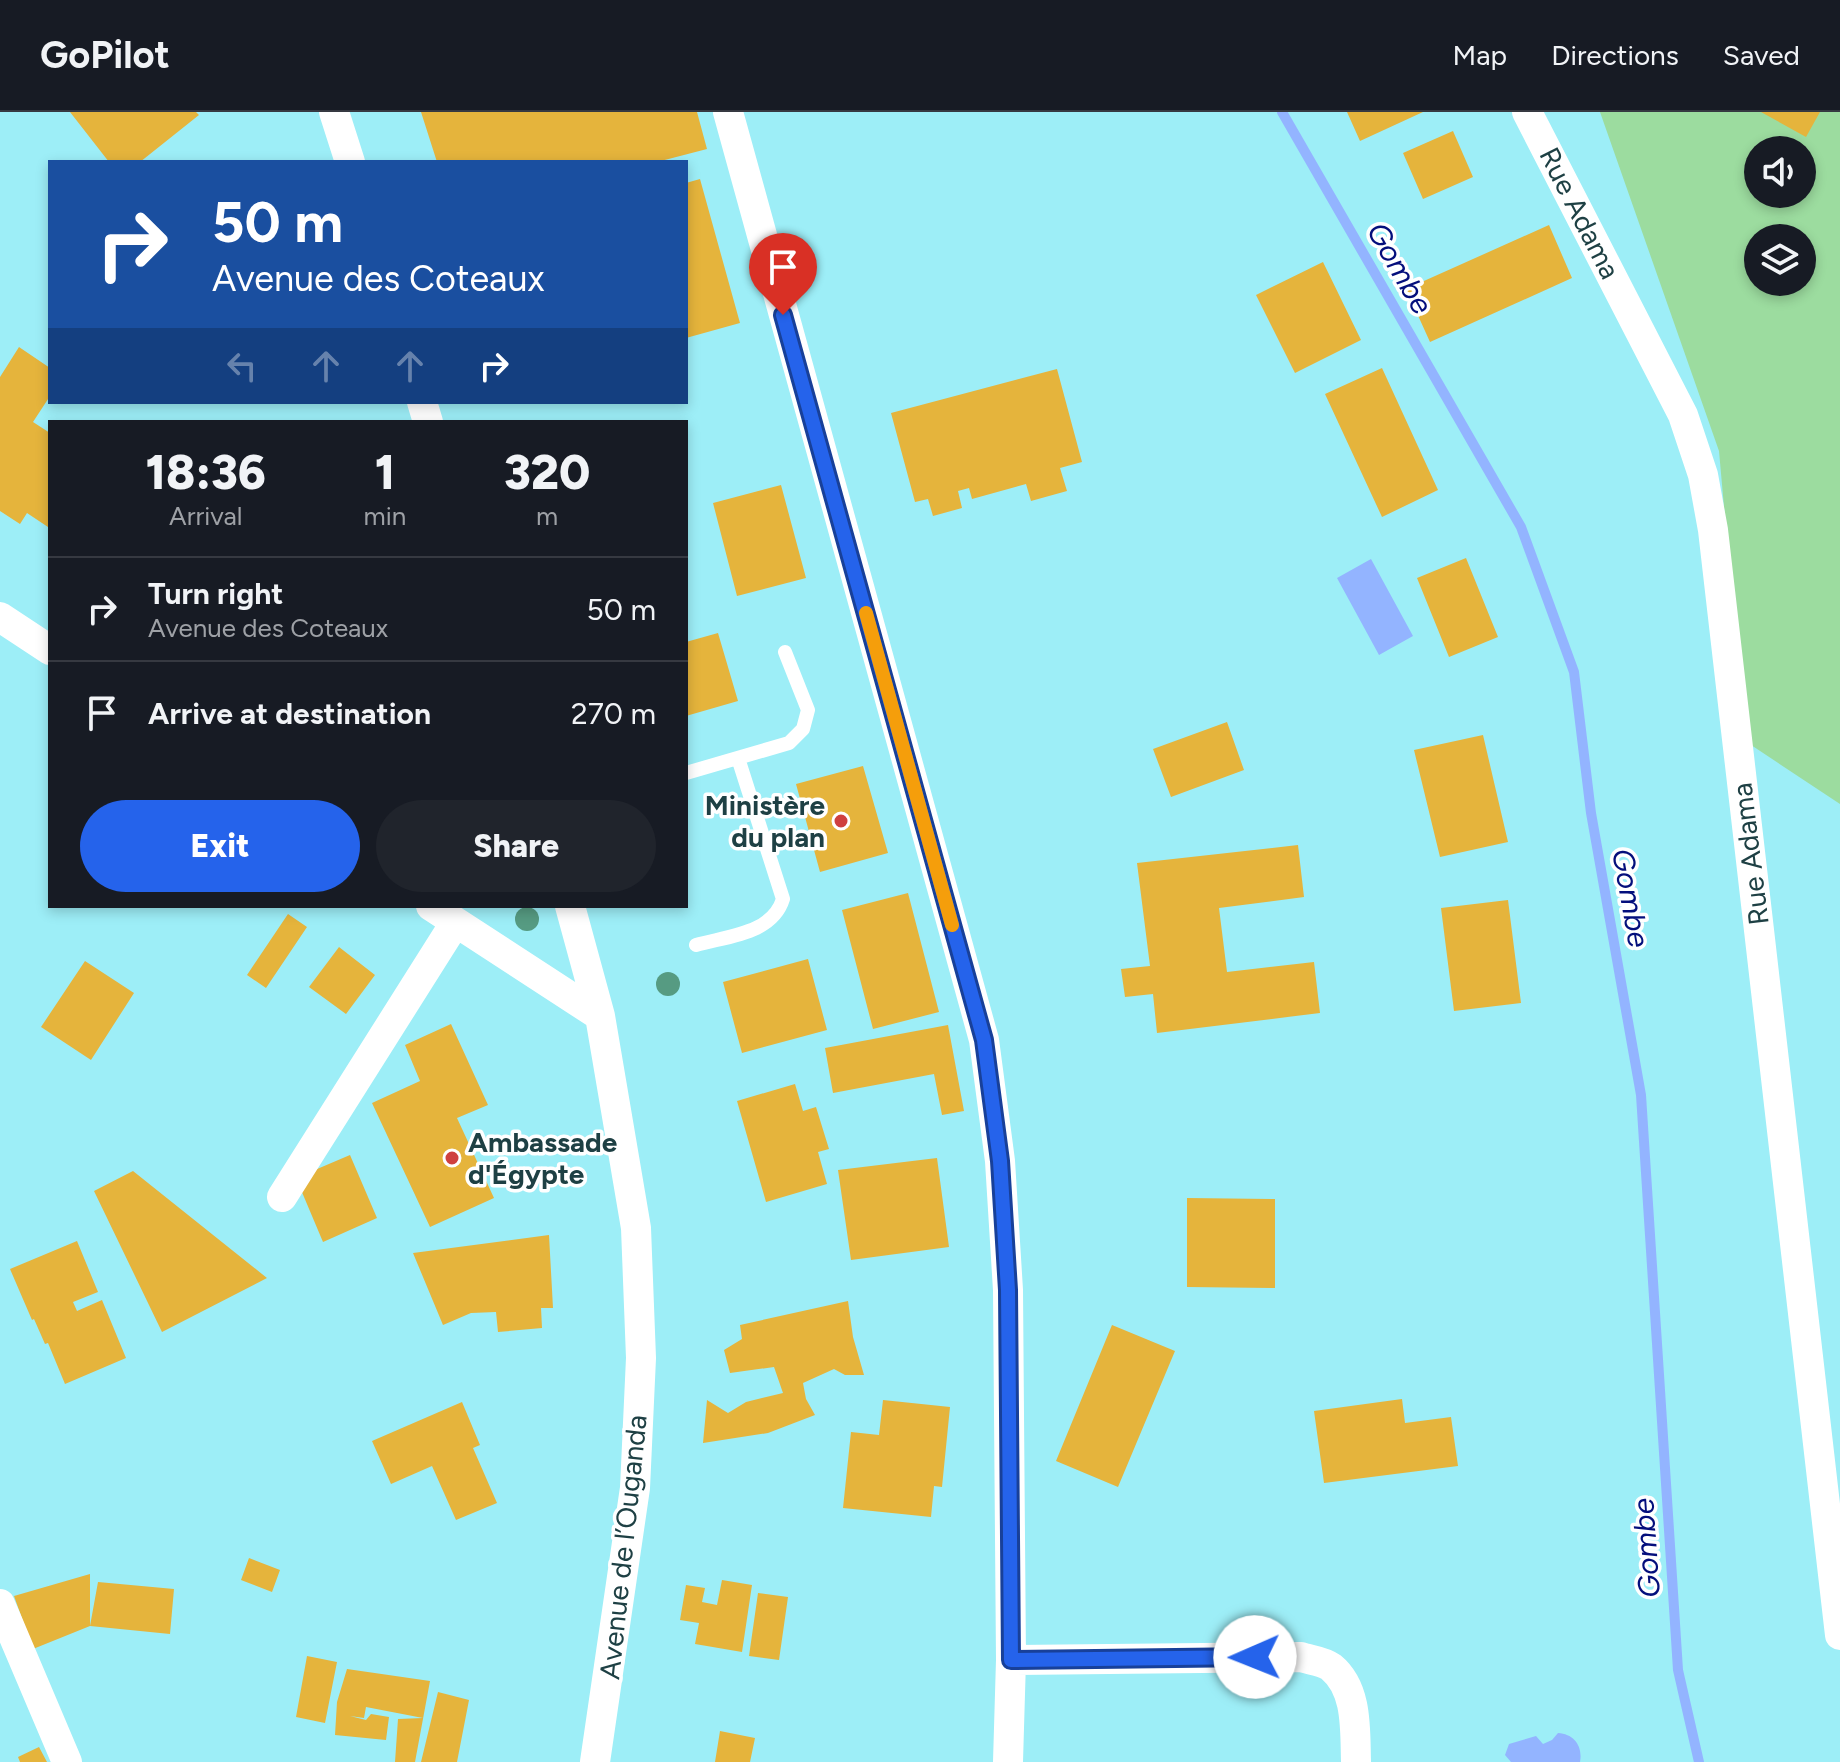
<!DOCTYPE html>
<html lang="en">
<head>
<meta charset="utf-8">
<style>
  body { margin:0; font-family:Figtree,sans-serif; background:#20242c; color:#f1f3f6; height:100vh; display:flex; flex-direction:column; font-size:30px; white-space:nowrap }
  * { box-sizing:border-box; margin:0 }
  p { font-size:26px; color:#9ea1a6 }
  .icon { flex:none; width:44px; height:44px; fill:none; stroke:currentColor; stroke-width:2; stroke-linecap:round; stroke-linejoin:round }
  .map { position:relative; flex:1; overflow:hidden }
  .panel { position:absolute; left:48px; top:308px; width:640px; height:488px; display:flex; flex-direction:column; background:#171b24; border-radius:0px; box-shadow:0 4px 12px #0003 }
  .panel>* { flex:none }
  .guide { position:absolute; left:48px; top:48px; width:640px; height:244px; border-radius:0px; box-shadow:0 4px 12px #0003; background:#1a4fa0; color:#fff; overflow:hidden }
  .fabs { position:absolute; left:1744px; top:24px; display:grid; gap:16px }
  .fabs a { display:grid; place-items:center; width:72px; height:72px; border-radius:50%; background:#171b24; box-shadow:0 4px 12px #0003; font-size:40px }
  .pin { position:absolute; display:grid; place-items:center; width:68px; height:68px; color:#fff; margin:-82px -34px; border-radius:50% 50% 50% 0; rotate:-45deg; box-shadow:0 0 8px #0007 }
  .pin .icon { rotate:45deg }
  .me { position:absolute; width:88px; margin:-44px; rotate:269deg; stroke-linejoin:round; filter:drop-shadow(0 0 6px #0008) }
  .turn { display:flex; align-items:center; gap:28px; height:168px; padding:0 32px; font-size:36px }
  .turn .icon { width:104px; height:104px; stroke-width:2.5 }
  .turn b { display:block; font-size:56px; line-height:68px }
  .lanes { display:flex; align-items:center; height:76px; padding:0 32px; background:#0003; justify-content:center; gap:40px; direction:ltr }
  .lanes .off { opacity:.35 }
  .eta { display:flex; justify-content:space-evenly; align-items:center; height:136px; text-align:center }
  .eta b { font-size:48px; font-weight:800; line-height:56px }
  .cta { display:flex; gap:16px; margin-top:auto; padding:16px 32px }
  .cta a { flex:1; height:92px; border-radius:48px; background:#2563eb; color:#fff; font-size:32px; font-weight:800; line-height:92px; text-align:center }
  .cta a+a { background:#20242c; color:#f1f3f6 }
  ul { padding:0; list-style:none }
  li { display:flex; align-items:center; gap:24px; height:104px; padding:0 32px; border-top:2px solid #363941 }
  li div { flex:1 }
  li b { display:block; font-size:30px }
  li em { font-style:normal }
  header { display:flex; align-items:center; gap:48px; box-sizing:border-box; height:112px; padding:0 40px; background:#171b24; border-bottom:2px solid #363941 }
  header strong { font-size:38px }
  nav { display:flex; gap:44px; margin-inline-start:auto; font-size:28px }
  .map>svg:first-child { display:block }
  .green { fill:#9cdc9f; fill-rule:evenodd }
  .water { fill:#93b4ff }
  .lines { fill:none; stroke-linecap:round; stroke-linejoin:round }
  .stream { stroke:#93b4ff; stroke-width:10 }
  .building { fill:#e5b43c }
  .lane { stroke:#fff; stroke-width:14 }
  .street { stroke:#fff; stroke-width:30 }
  .tree { fill:#569b82 }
  .route-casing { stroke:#184099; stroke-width:20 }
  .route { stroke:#2563eb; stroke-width:14 }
  .slow { stroke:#f59e0b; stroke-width:14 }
  .poi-dot { fill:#cf403f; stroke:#fff; stroke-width:3 }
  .labels { text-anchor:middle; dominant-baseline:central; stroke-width:7; stroke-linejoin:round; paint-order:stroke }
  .street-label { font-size:28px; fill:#1e4044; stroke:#fff }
  .poi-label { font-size:28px; font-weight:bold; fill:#1e4044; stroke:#fff; text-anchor:end }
  .water-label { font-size:30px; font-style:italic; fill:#040f7c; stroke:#fff }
</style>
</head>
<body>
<header>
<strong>GoPilot</strong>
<nav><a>Map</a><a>Directions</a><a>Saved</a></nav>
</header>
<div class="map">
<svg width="1840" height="1650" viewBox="0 0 1840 1650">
  <rect width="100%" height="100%" fill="#9deef7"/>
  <!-- green -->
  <path class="green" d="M1600,0H1840V692L1745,629L1719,339ZM1758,38H1802V82H1758ZM1758,126H1802V170H1758Z"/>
  <!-- water -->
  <path class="water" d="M1371,447L1413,524L1379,543L1337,466Z
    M1558,1621C1574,1622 1583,1634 1580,1650H1511L1505,1643L1509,1632L1536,1624L1543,1632L1552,1628Z"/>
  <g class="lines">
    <!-- stream -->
    <path class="stream" d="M1282,0L1521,415L1574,560L1591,701L1641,983L1678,1558L1699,1650"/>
  </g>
  <!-- building -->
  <path class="building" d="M70,0H196L199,3L140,50H109Z
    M421,0H697L707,37L657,50H437Z
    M1347,0H1423L1360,29Z
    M1761,0H1820L1806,25Z
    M1453,19L1473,65L1423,87L1403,41Z
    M700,67L740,211L686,226V71Z
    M1549,113L1572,166L1430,230L1406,177Z
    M1323,150L1361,228L1295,261L1256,183Z
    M19,235L50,256V284L33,310L50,321V412L48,415L27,401L20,412L0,399V265Z
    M1382,256L1438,378L1382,405L1325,282Z
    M1057,257L1082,350L1060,356L1067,379L1031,389L1026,372L972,387L969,376L958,379L962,396L933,404L928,387L915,390L891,301Z
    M781,373L806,466L737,484L713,391Z
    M1466,446L1498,525L1449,545L1417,466Z
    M718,521L738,589L686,604V530Z
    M1227,610L1244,658L1171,685L1153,637Z
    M1483,623L1508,730L1440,745L1414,638Z
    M863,654L888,741L820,760L796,672Z
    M1298,733L1304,785L1219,796L1227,860L1314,850L1320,901L1157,921L1153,882L1125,885L1121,857L1150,854L1137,751Z
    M908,781L939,900L873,917L842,798Z
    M1508,788L1521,891L1454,899L1441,796Z
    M288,802L307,815L266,876L247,863Z
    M339,835L375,863L346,902L309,875Z
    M808,847L827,918L742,941L723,870Z
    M85,849L134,881L91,948L41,915Z
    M451,912L488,993L457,1006L494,1086L430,1115L372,991L420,969L405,933Z
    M948,913L964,999L942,1003L934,962L833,981L825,936Z
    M795,972L803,999L816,995L829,1037L818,1040L827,1072L766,1090L737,989Z
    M350,1043L377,1106L323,1130L296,1066Z
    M937,1046L949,1135L851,1148L838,1058Z
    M133,1059L267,1166L162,1220L94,1079Z
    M1187,1086L1275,1087V1176L1187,1175Z
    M549,1123L553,1196H541L542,1216L498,1220L496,1200L471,1201L443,1213L413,1141Z
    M77,1129L98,1180L73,1190L77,1199L102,1188L126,1246L65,1272L48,1231L45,1232L34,1207L32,1208L10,1157Z
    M848,1189L853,1225L864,1263H845L834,1257L803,1271L806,1287L815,1303L768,1321L703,1331L707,1288L728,1301L746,1290L783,1281L774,1255L730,1261L724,1238L742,1227L740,1213Z
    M1112,1213L1175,1239L1118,1375L1056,1349Z
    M1402,1287L1405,1311L1451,1305L1458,1354L1324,1371L1314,1299Z
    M883,1288L950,1295L942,1375L934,1374L931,1405L843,1396L851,1320L879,1323Z
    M462,1290L480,1333L473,1336L497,1391L456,1408L432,1354L391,1372L372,1329Z
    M249,1446L280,1458L272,1480L241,1468Z
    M90,1462V1514L33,1537L14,1484Z
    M722,1468L752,1473L742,1540L695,1532L699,1511L680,1508L686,1473L705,1476L702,1490L717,1493Z
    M98,1470L174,1477L170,1522L90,1514Z
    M758,1481L788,1485L779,1548L749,1544Z
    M307,1544L337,1550L325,1611L296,1605Z
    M347,1557L430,1569L415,1650H395L398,1607L423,1606L366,1595L364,1606L350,1604L366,1608L371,1602L389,1605L386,1628L335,1623L337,1590Z
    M438,1580L469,1588L457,1650H421Z
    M720,1619L755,1626L750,1650H715Z
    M39,1635L47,1650H20L18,1645Z"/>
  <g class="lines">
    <!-- lane -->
    <path class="lane" d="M686,661L789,631L803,617L808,598L785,540
      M696,833C728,824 772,822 783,787L738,646"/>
    <!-- street -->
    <path class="street" d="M334,0L350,50
      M728,0L984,928L1000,1049L1008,1178L1011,1548L1008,1650
      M1527,0L1683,303L1703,363L1713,418L1840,1523
      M422,290L428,310
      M0,505L50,538
      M431,794L600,904
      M570,794L600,904L636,1116L641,1246L635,1376L595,1650
      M282,1085L455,811
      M0,1492L67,1650
      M1011,1548L1301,1545C1310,1548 1323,1549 1331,1555C1358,1577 1355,1618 1356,1650"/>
  </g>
  <!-- trees -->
  <g class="tree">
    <circle cx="527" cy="807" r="12"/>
    <circle cx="668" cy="872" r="12"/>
  </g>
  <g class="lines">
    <defs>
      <path id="route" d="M783,203L984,928L1000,1049L1008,1178L1011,1548L1255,1545"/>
    </defs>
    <!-- route casing -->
    <use href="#route" class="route-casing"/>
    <!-- route -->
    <use href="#route" class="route"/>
    <!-- slow -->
    <path class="slow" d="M866,501L952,813"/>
  </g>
  <!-- markers -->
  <g class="poi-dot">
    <circle cx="841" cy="709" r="8"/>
    <circle cx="452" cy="1046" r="8"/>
  </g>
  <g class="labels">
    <!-- street labels -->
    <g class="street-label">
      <text transform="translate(1580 101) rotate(63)">Rue Adama</text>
      <text transform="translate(1750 742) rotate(-97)">Rue Adama</text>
      <text transform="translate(623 1435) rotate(-84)">Avenue de l’Ouganda</text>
    </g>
    <!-- poi labels -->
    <g class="poi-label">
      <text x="825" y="693">Ministère<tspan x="825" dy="32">du plan</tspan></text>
      <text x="468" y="1030" text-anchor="start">Ambassade<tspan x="468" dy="32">d'Égypte</tspan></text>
    </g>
    <!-- water labels -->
    <g class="water-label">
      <text transform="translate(1400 156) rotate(60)">Gombe</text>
      <text transform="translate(1631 786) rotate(80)">Gombe</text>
      <text transform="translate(1646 1436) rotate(-94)">Gombe</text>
    </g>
  </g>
</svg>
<div class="fabs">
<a><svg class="icon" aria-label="sound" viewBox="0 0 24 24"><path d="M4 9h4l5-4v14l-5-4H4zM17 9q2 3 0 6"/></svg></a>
<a><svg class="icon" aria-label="layers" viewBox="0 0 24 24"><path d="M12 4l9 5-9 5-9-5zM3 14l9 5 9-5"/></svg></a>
</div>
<div class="pin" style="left:783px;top:203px;background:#d93025"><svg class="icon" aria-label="arrive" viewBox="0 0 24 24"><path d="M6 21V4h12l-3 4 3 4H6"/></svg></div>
<svg class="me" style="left:1255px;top:1545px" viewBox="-20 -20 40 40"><circle r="19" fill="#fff"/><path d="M0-13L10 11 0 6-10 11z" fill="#2563eb"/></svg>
<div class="guide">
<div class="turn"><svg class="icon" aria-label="right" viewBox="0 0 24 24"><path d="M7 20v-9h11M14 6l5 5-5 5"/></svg><div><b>50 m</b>Avenue des Coteaux</div></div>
<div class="lanes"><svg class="icon off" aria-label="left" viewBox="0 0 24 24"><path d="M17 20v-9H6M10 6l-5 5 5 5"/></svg><svg class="icon off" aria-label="ahead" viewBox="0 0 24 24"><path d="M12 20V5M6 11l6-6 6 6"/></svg><svg class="icon off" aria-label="ahead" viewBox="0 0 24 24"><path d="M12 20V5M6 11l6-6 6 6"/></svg><svg class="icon" aria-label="right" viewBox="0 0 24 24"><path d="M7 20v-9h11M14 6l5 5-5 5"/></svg></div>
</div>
<section class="panel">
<div class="eta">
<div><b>18:36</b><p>Arrival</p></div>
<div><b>1</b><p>min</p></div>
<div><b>320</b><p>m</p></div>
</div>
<ul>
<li><svg class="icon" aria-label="right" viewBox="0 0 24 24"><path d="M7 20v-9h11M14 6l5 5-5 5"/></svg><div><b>Turn right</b><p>Avenue des Coteaux</p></div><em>50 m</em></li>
<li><svg class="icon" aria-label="arrive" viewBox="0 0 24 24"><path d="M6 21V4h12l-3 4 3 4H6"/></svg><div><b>Arrive at destination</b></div><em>270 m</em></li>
</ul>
<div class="cta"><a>Exit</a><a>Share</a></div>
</section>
</div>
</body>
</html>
